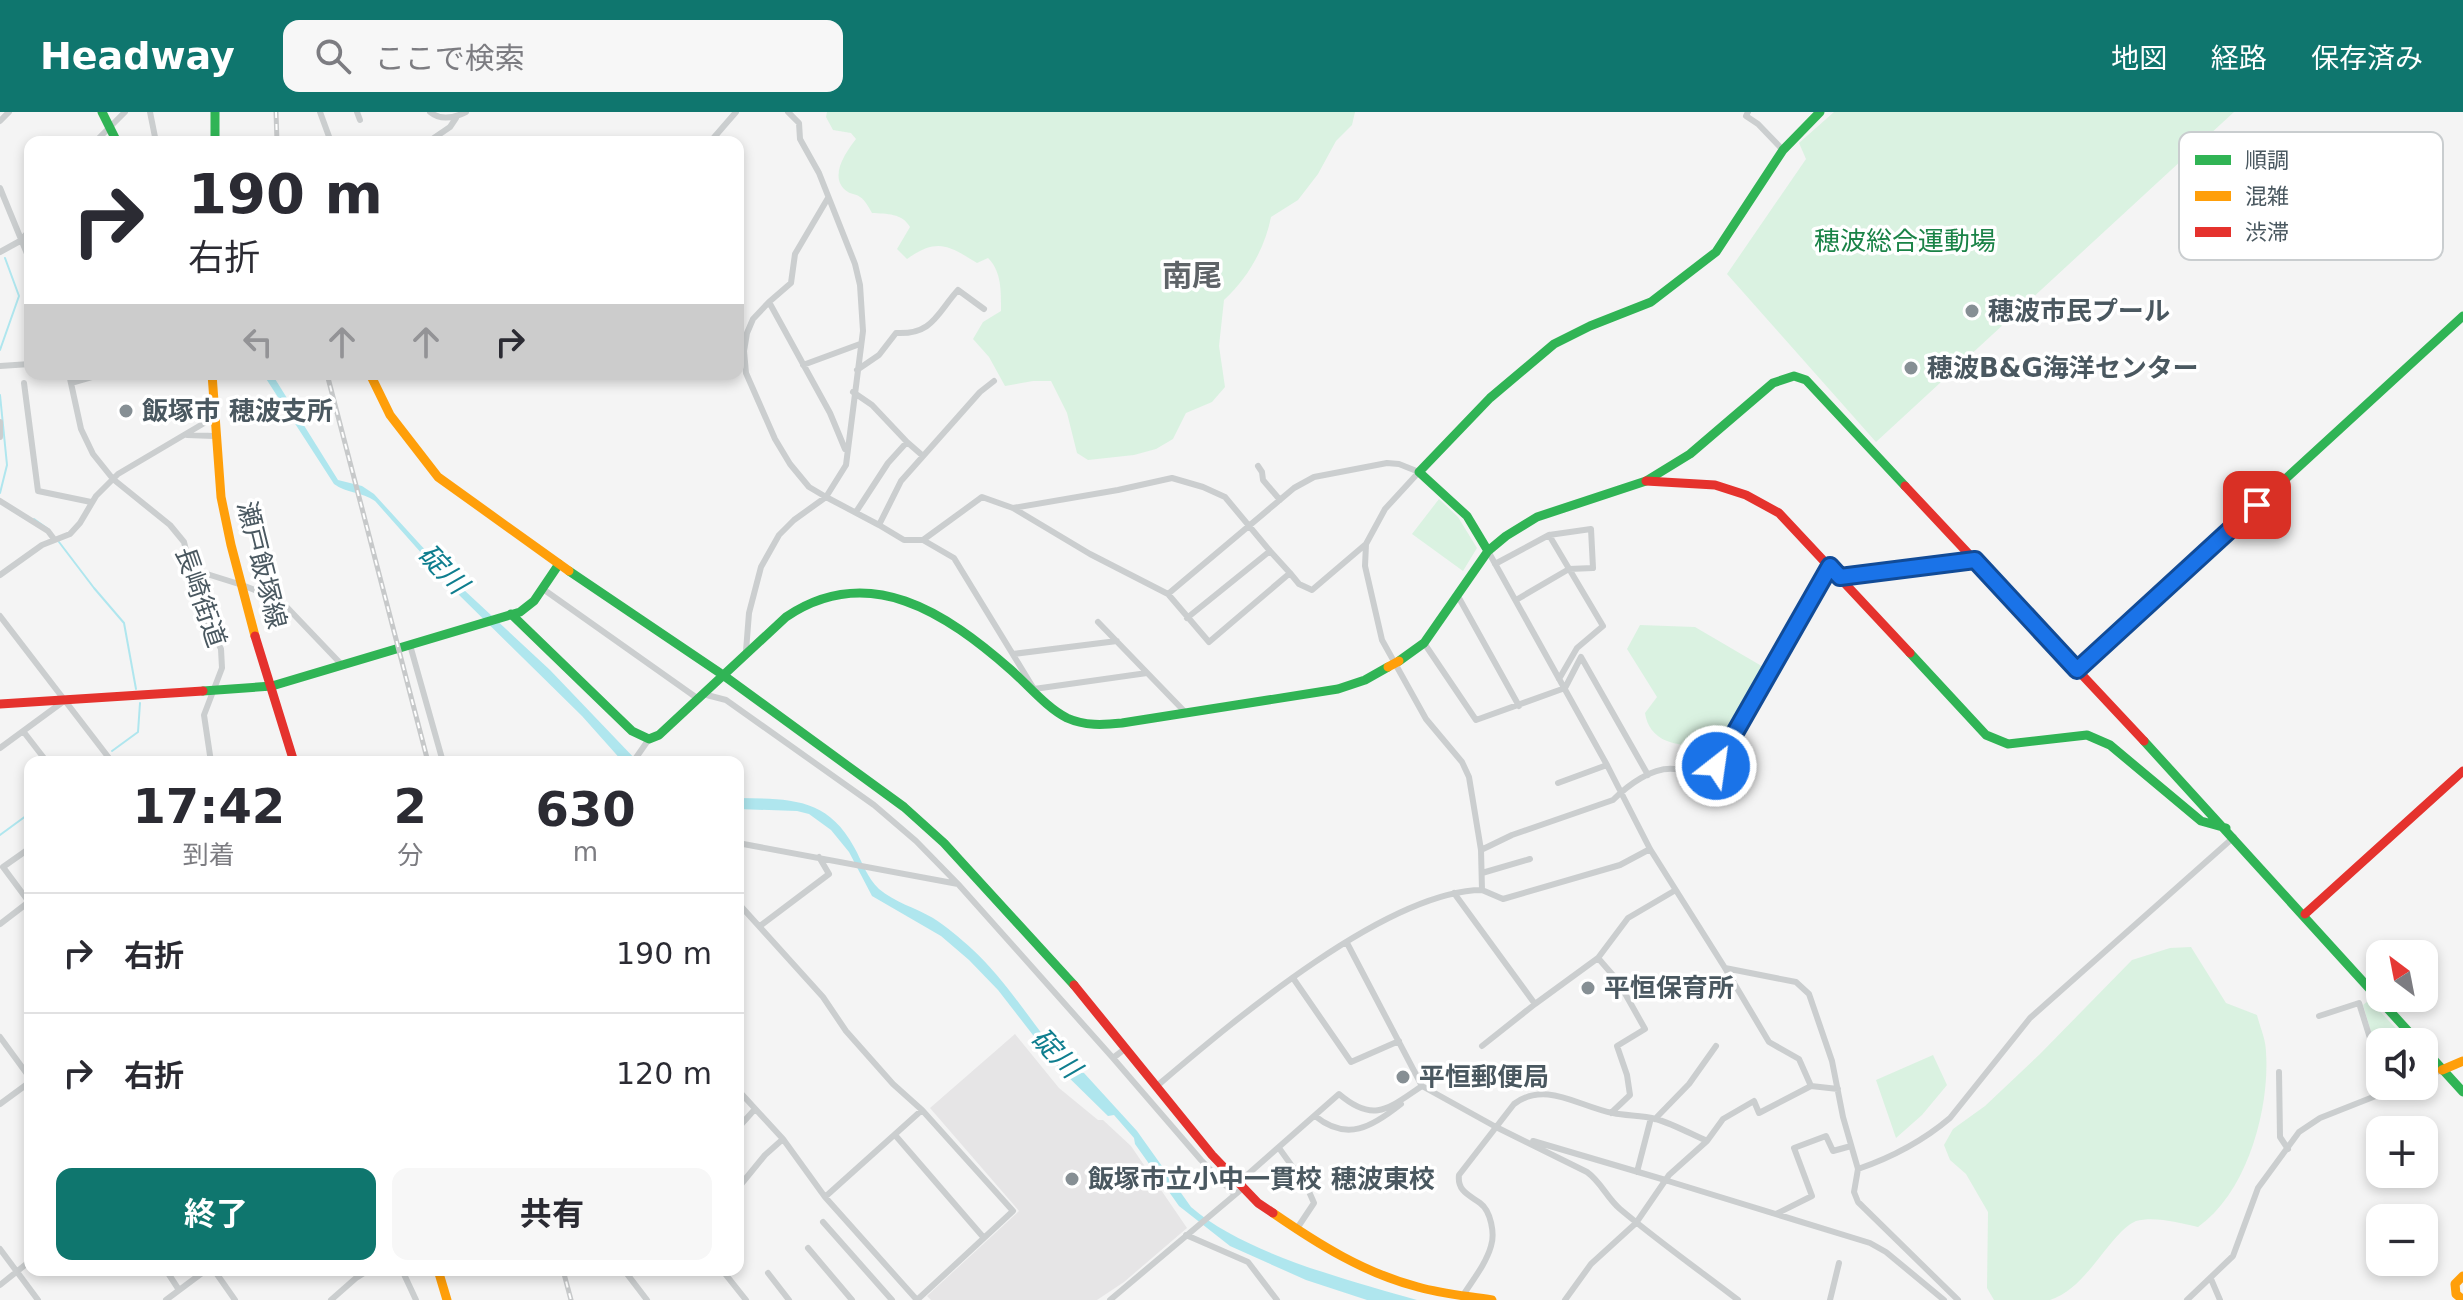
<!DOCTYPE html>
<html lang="ja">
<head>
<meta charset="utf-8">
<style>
  body { margin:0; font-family:"DejaVu Sans","Noto Sans JP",sans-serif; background:#f7f7f7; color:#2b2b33; height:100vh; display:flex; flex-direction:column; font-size:30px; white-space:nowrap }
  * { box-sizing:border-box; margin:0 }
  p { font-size:26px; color:#7c7c81 }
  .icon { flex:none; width:44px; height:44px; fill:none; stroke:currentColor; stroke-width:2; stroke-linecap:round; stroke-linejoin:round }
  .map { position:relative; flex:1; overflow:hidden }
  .drawer { position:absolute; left:24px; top:644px; width:720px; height:520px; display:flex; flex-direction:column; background:#fff; border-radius:16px; box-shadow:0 4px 12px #0003 }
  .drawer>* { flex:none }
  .banner { position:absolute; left:24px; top:24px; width:720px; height:244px; border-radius:16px; box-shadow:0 4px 12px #0003; background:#fff; color:#2b2b33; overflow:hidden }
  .needle { width:52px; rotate:328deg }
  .fabs { position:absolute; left:2366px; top:828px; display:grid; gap:16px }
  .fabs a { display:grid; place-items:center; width:72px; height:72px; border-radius:16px; background:#fff; box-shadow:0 4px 12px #0003; font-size:40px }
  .pin { position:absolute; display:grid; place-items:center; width:68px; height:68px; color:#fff; margin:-34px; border-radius:16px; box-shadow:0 4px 12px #0006 }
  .me { position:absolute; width:88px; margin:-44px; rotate:30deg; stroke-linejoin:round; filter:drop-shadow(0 0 6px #0008) }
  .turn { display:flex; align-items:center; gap:28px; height:168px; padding:0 32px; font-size:36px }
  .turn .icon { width:104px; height:104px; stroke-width:2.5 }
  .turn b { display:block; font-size:56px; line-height:68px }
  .lanes { display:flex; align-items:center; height:76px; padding:0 32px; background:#0003; justify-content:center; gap:40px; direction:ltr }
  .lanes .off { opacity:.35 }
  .eta { display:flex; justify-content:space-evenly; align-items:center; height:136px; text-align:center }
  .eta b { font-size:48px; font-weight:700; line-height:56px }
  .button { display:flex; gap:16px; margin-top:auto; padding:16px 32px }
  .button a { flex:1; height:92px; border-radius:16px; background:#0f766e; color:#fff; font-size:32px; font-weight:700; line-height:92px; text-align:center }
  .button a+a { background:#f7f7f7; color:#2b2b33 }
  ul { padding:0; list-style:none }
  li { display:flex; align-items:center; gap:24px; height:120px; padding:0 32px; border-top:2px solid #e1e1e2 }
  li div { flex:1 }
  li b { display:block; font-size:30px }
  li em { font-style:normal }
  header { display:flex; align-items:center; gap:48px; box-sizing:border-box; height:112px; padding:0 40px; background:#0f766e; color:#fff }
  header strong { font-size:38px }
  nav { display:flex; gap:44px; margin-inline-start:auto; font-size:28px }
  .search { width:560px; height:72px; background:#f7f7f7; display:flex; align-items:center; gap:20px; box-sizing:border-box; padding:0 28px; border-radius:16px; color:#7c7c81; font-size:30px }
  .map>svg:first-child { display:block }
  .education { fill:#e6e5e6 }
  .green { fill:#daf2e1 }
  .water { fill:#afe6ee }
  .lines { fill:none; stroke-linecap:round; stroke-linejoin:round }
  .stream { stroke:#afe6ee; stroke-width:2 }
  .street { stroke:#cbcecf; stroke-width:6 }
  .fast { stroke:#30b455; stroke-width:9 }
  .slow { stroke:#ff9f0a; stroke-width:9 }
  .jam { stroke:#e5322d; stroke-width:9 }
  .rail-casing { stroke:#c7c9ca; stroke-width:5 }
  .rail { stroke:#fff; stroke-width:2; stroke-dasharray:6; stroke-linecap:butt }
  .street-bridge { stroke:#cbcecf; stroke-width:6 }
  .slow-bridge { stroke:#ff9f0a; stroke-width:9 }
  .route-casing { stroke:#114b97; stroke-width:20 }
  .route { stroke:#1a73e8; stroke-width:14 }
  .poi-dot { fill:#868f94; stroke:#fff; stroke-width:3 }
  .labels { text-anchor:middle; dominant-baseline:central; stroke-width:7; stroke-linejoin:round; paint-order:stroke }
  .park-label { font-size:26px; fill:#1a8347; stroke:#fff }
  .poi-label { font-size:26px; font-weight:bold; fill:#4a5860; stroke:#fff; text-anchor:start }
  .street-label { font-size:26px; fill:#4a5860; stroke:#fff }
  .water-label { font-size:28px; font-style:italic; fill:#0f7e8f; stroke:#fff }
  .quarter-label { font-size:30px; font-weight:bold; fill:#5f6468; stroke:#fff }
  .key { fill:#fff; stroke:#c9cdcf; stroke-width:2 }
  .key-label { font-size:22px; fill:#4a5860 }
</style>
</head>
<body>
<header>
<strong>Headway</strong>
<div class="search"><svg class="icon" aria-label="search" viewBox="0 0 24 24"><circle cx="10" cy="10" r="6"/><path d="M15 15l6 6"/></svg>ここで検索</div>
<nav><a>地図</a><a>経路</a><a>保存済み</a></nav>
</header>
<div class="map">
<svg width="2463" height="1188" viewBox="0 0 2463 1188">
  <rect width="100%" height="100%" fill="#f4f4f4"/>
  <!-- education -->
  <path class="education" d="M1015,922L1059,976L1098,1008H1103L1131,1034L1187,1116L1124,1170L1097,1188H931L927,1184L1019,1099L930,996Z"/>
  <!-- green -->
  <path class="green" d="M827,0H1355L1352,13L1336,29L1318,62L1298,88L1271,105C1265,136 1248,166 1224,188L1219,234L1225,275L1212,290L1186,301L1173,327L1156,337L1134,343L1088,348L1077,341L1067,301L1051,269H1033L1005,274L989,245L973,227L983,210L1001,199C1001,180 1002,160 988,146L977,151C948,133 937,126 907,147L897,137L910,115C902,101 887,102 872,101C869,96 865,88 860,85C857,82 851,82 848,80C827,66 846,40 856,27L851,21L833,18L826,5Z
    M1834,0H2234L1876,330L1727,162L1806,47L1799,31Z
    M1439,387L1458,405L1477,436L1463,459L1412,422Z
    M1640,513L1695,515L1765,556C1754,575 1744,600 1730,616C1716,634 1686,637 1667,629C1654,624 1647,614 1645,601L1657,585L1627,537Z
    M2191,835L2226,891L2257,903C2260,915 2266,928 2266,940C2270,997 2247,1081 2198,1115C2180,1111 2155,1104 2136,1109C2131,1111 2125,1116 2121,1120C2099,1142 2081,1178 2050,1188H1994L1987,1176L1988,1100L1966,1062L1950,1048L1944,1033L1953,1017L1985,994L2040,942L2132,848L2170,836Z
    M2369,888L2409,930H2380V949L2363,893Z
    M1933,943L1947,973L1922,1003L1896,1026L1876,968Z"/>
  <!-- water -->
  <path class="water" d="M263,262H272L338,368L362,374L374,382L449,464L550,558L638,650H623L582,604L455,479L375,389C362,380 346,381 334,372Z
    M738,686C789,687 827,685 854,735C862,749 867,766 879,777C894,790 916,796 933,806C946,814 960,826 972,837C1011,873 1037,921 1074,960L1084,961L1137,1019L1191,1095C1245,1142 1348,1168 1417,1188H1367L1306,1168L1230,1134L1179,1094L1135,1032L1134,1026L1114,1003L1108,1004L1057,954L998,878L969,848L941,824L872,784L849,740L831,718L809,702L797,699L738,697Z"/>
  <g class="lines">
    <!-- stream -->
    <path class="stream" d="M0,238L19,184L5,146
      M0,283L7,353L0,381
      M34,407L48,417
      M59,430L94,476L124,511L136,577
      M112,639L138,620L140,591
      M97,650L101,647
      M0,723L30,701"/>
    <!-- street -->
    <path class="street" d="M150,0L156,30
      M320,0L331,30
      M357,0L360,8
      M430,0C441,9 454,6 466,0
      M1748,0L1746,4L1758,12L1783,38
      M0,9L9,0
      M95,30L125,0
      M428,30L450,15L456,6
      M710,30L736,0
      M0,76L30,149
      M828,86L795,142L791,171L769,190L830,301L845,337
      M0,140L20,129L30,118
      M769,190L753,207L747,221L744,239L746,261L775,327L790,352L809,375L826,385L879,413L904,428H923L954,446L1034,577L1147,561
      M803,253L860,232
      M0,254L30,252
      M857,258L879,243L896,221C933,223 937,201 958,178L984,197
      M69,262L81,317L93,342L113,367L170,413L184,430L199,492L221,537L222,556L204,603L211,650
      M24,271L38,379L91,390
      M71,271L102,262
      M853,280L872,293L907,330
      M0,310V325
      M187,323L214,324
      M1258,354L1262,360L1263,368L1280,388
      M0,389L48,419L54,427
      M1013,396L1118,378L1172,366L1203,375L1225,385L1270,439L1187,506
      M856,400L888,351L907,330L923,344
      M879,413L901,369L980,280L994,269
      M1549,423L1603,514L1577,536L1559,567
      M923,428L982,385L1013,396L1090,442L1168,482L1294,376L1314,365L1387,351L1399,352L1419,360L1385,397L1366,432L1365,454L1382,528L1426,607L1462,650L1469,665L1481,738L1482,778C1385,779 1230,912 1158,973
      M1488,439L1607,653L1650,737L1725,856L1796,870L1809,882L1832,949L1843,1005L1858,1057L1854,1080L1858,1090L1958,1188
      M1495,452L1549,423L1591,417L1593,456L1569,457L1516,488
      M191,457L242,473L280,488L342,553
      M1290,461L1299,472L1312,478L1366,432
      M0,463L42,433L70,422L80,411L96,384L118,362L206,310L213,302
      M1840,465L1975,448
      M543,477L697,586
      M1168,482L1209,530L1290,461L1270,439
      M1459,486L1519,594
      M0,504L109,646L103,650
      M1098,510L1186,601
      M1424,531L1476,608L1565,576L1581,545L1648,663
      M410,533L443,650
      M746,539L749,501L761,455L779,423L794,408L826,385L846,353L863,219L860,173L855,152L819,61L800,27L799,11L788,0
      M1013,542L1117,529
      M703,582L726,588L874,693L916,729L958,772
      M23,619L47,650
      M0,636L64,589
      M633,650L649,627
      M1558,671L1607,653
      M738,731L958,772L1113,946L1126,936
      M1481,738L1512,723L1613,688C1628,673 1652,655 1674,657C1687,658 1697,665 1711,660L1830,454
      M1482,761L1530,747
      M1482,778L1503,787L1620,753L1650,737
      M1454,781L1535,892L1598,846L1628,806L1674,779
      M29,790L3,755L30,736
      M738,791L823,885L846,919L893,972L922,998L825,1085
      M0,812L30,789
      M760,814L829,762L819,745
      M1347,831L1422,974L1496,1015L1587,1060C1601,1070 1607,1086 1620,1097C1658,1129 1699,1158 1738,1188
      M1598,846L1618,869L1645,917L1617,934L1627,963L1630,983L1611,1001
      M1293,866L1351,950L1399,929
      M2319,904L2359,891L2380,958
      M0,925L30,966
      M1482,934L1535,892
      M1113,946L1201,1048L1234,1082
      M2279,960L2280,1025L2288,1037
      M2424,965L2442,958
      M1811,974L1838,977
      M738,978L783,1027L825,1085L917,1188
      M0,992L30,970
      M1315,1004C1347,1030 1372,1015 1401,992
      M1655,1007L1689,972L1716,934
      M738,1016L755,997
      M895,1023L984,1126
      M1533,1029L1662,1067
      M1707,1029L1723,1007L1754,989L1759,1001L1811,974L1799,947L1769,930L1725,856
      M1279,1036L1307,1075L1314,1091L1296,1118
      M1858,1057C1890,1046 1924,1028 1950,1006L2030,906L2234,725
      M1637,1060L1651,1006
      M1668,1069L1870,1131L1886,1140L1944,1188
      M1238,1071L1339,982C1374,1012 1389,996 1422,974
      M738,1076L765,1043L783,1027
      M1776,1102L1812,1084L1794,1036L1826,1024L1833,1039L1851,1034
      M823,1110L892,1188
      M1186,1123L1248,1150L1277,1188
      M808,1136L852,1188
      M0,1137L38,1188
      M166,1158L179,1178
      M214,1158L235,1188
      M402,1158L416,1188
      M624,1158L647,1188
      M722,1158L746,1188
      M768,1161L789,1188
      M2211,1167L2220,1188
      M0,1173L30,1149
      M1462,1185C1472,1169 1486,1152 1491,1134C1495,1122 1491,1099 1480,1091C1469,1083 1457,1079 1459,1063L1514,992C1546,968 1579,995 1613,1001C1627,1004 1642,1003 1656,1007C1673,1012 1691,1022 1707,1029L1669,1063L1636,1111L1591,1152L1565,1188
      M166,1188L206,1158
      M331,1188L356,1166L369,1158
      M917,1188L1013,1099L922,998
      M1110,1188L1243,1076
      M1830,1188L1839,1151
      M2187,1188L2233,1144L2258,1076L2299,1020L2320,1006L2401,974"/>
    <!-- fast -->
    <path class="fast" d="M102,0L117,30
      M215,0V30
      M1488,439L1467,404L1419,360L1490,286L1554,232L1590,214L1651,190L1716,140L1783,38L1820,0
      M569,459L723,563L904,695L944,731L1074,873
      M511,502L632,619L649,627L659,623L786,505C869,449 946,501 1011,558C1028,573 1047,596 1067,606C1085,614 1103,613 1122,611L1338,577L1365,568L1388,555
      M1910,541L1986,623L2008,632L2087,623L2110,633L2201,709L2226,716
      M1399,549L1424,531L1488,439L1506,424L1537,405L1646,369L1690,342L1773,271L1794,264L1806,268L1905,374
      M2077,558L2463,204
      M203,579L272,574L520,500L534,489L559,452
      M2144,629L2418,930
      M2424,937L2463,980"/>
    <!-- slow -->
    <path class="slow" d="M212,262L221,385L231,433L255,524
      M370,262L390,303L438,365L569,459
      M2442,958L2463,949
      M1273,1101C1318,1132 1364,1161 1418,1175C1442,1182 1468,1184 1492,1188
      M438,1158L447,1188
      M2463,1164L2455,1172L2456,1182L2463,1188"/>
    <!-- jam -->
    <path class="jam" d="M1646,369L1715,373L1746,383L1779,401L1910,541
      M1905,374L2144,629
      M255,524L294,650
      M0,592L203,579
      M2305,802L2463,659
      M1074,873L1212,1043L1258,1091L1273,1101"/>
    <defs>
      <path id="rail" d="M276,0L277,30
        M327,262L428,650
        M563,1158L571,1188"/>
    </defs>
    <!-- rail casing -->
    <use href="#rail" class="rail-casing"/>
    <!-- rail -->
    <use href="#rail" class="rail"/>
    <!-- street-bridge -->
    <path class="street-bridge" d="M1662,1067L1668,1069"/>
    <!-- slow-bridge -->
    <path class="slow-bridge" d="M1388,555L1399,549"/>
  </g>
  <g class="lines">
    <defs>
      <path id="route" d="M1716,654L1830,454L1840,465L1975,448L2077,558L2257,393"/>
    </defs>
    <!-- route casing -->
    <use href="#route" class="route-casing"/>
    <!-- route -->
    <use href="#route" class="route"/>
  </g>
  <!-- markers -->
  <g class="poi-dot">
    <circle cx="1972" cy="199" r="8"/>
    <circle cx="1911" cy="256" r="8"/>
    <circle cx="126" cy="299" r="8"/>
    <circle cx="1588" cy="876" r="8"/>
    <circle cx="1403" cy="965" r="8"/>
    <circle cx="1072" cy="1067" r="8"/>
  </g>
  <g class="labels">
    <!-- park labels -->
    <g class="park-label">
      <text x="1905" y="129">穂波総合運動場</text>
    </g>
    <!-- poi labels -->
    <g class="poi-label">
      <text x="1988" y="199">穂波市民プール</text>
      <text x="1927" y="256">穂波B&amp;G海洋センター</text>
      <text x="142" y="299">飯塚市 穂波支所</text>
      <text x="1604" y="876">平恒保育所</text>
      <text x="1419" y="965">平恒郵便局</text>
      <text x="1088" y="1067">飯塚市立小中一貫校 穂波東校</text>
    </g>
    <!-- street labels -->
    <g class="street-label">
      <text transform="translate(262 453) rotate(76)">瀬戸飯塚線</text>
      <text transform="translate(201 485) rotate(71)">長崎街道</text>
    </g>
    <!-- water labels -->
    <g class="water-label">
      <text transform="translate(443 457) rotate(46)">碇川</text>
      <text transform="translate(1056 941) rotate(46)">碇川</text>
    </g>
    <!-- quarter labels -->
    <g class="quarter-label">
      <text x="1192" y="163">南尾</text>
    </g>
  </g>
  <!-- legend -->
  <rect x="2179" y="20" width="264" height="128" rx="12" class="key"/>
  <rect x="2195" y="43" width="36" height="10" fill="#30b455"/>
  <rect x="2195" y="79" width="36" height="10" fill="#ff9f0a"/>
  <rect x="2195" y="115" width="36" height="10" fill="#e5322d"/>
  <g class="key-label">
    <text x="2245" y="56">順調</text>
    <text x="2245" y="92">混雑</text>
    <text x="2245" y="128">渋滞</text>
  </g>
</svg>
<div class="fabs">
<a><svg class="needle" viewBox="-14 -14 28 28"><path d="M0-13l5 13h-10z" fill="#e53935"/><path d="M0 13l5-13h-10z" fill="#7c7c81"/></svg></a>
<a><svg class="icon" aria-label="sound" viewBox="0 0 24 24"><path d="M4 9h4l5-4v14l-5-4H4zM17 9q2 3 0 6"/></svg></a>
<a>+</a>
<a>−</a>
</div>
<div class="pin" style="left:2257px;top:393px;background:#d93025"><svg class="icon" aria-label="arrive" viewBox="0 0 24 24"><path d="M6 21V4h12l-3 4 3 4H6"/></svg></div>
<svg class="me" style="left:1716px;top:654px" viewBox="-20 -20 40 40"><circle r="17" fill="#1a73e8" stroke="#fff" stroke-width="3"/><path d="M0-11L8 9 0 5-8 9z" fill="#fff"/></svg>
<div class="banner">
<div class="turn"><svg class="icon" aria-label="right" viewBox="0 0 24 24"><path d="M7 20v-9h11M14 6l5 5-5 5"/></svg><div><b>190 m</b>右折</div></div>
<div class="lanes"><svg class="icon off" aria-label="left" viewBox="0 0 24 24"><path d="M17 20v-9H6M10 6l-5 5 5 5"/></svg><svg class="icon off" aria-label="ahead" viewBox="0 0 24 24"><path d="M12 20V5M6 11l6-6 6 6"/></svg><svg class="icon off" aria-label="ahead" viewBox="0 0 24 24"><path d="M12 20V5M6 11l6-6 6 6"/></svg><svg class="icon" aria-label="right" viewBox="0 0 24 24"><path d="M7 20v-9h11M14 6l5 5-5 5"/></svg></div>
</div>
<section class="drawer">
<div class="eta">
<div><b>17:42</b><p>到着</p></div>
<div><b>2</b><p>分</p></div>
<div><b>630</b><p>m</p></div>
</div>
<ul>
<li><svg class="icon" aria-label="right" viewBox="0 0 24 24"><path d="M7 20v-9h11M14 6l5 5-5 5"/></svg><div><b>右折</b></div><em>190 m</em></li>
<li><svg class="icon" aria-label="right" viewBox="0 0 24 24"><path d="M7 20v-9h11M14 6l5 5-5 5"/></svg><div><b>右折</b></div><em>120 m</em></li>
</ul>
<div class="button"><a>終了</a><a>共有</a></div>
</section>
</div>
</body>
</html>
